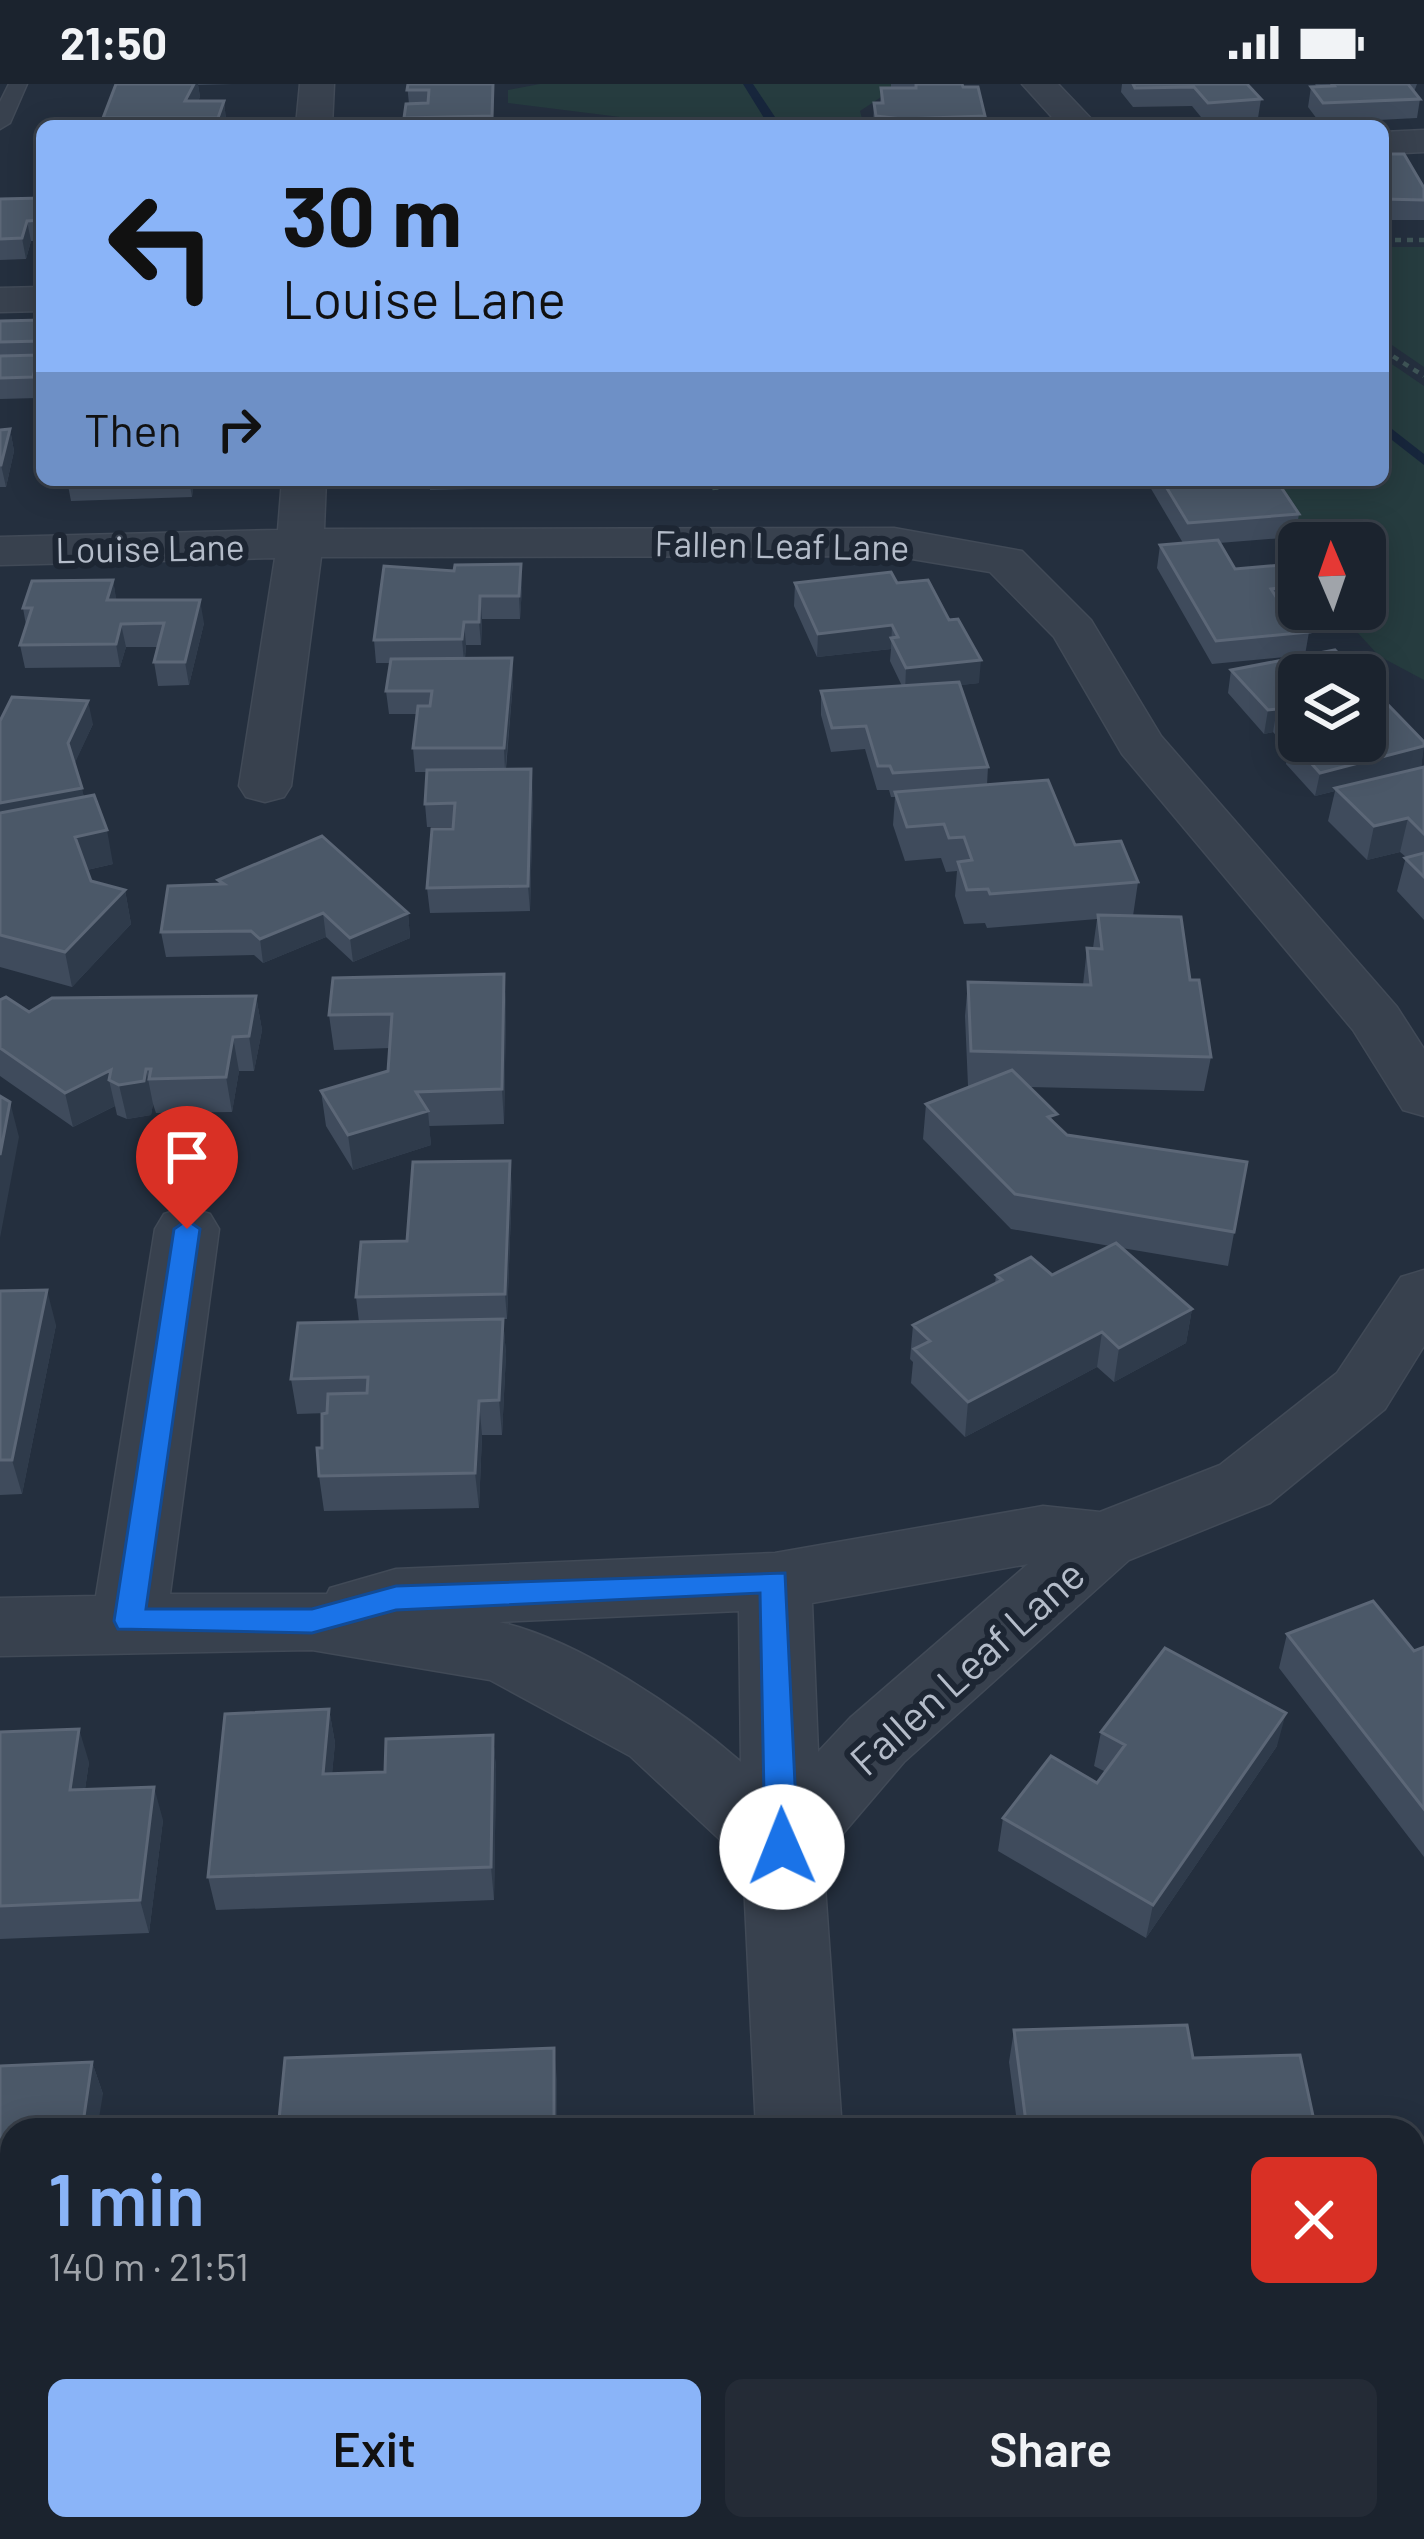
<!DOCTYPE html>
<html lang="en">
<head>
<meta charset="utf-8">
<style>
  body { margin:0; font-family:Barlow,sans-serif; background:#242b36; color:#f1f3f6; height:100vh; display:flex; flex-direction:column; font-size:45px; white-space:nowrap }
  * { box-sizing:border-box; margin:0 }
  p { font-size:39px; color:#a0a4aa }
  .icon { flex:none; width:66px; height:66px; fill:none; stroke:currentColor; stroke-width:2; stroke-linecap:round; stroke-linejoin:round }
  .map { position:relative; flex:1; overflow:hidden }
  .drawer { position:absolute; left:0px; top:2034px; width:1425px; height:423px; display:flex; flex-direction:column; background:#1b232e; border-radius:36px 36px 0 0; box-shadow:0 6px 30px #0003,0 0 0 3px #39404a }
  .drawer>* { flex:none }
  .guide { position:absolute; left:36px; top:36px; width:1353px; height:366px; border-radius:18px; box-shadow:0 6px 30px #0003,0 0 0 3px #39404a; background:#8ab4f8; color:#111; overflow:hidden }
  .needle { width:78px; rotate:358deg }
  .buttons { position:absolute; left:1278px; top:438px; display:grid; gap:24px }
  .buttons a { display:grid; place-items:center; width:108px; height:108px; border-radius:18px; background:#1b232e; box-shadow:0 6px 30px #0003,0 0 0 3px #39404a; font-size:60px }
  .pin { position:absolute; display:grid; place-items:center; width:102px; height:102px; color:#fff; margin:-123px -51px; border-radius:50% 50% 50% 0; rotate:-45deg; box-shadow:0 0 12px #0007 }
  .pin .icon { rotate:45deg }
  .me { position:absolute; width:132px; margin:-66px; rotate:359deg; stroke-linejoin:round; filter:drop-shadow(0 0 9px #0008) }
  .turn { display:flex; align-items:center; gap:42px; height:252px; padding:0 48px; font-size:54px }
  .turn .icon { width:156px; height:156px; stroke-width:2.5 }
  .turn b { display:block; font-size:84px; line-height:102px }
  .then { display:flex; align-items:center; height:114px; padding:0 48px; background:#0003; gap:24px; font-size:45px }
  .round { display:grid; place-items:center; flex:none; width:126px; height:126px; border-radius:18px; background:#242b36 }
  .summary { display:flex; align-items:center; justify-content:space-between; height:204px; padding:0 48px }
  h1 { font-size:72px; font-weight:600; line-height:90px; color:#8ab4f8 }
  .primary-button { display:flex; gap:24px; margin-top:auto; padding:24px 48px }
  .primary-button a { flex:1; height:138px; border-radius:18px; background:#8ab4f8; color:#111; font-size:48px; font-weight:600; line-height:138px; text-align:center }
  .primary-button a+a { background:#242b36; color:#f1f3f6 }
  .status { display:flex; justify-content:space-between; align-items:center; height:84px; padding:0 60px; background:#1b232e; direction:ltr }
  .status svg { height:33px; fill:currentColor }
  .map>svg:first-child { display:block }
  .green { fill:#263c3f }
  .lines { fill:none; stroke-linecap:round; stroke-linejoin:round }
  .stream { fill:#17263c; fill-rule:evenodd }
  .lane-casing { stroke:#414a57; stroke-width:3 }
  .street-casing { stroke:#414a57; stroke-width:3 }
  .path-far1 { stroke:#3f5557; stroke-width:4.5; stroke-dasharray:6 6; stroke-linecap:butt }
  .path { stroke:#3f5557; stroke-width:6; stroke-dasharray:8 8; stroke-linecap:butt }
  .lane { fill:#38414e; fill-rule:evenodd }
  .street { fill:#38414e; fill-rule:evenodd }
  .wall { fill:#3f4b5c }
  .shaded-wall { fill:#2f3b4b }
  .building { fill:#4b5868; stroke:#5c6777; stroke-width:3 }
  .route { fill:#1a73e8; stroke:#114b97; stroke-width:3 }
  .labels { text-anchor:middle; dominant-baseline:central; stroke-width:12; stroke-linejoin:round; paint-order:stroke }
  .far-street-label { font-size:36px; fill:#b4bcc9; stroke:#1d2633 }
  .street-label { font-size:42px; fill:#b4bcc9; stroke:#1d2633 }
</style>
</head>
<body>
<div class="status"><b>21:50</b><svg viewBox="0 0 49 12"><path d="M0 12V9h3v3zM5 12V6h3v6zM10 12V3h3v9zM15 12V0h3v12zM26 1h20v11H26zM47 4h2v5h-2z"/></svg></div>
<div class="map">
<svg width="1424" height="2455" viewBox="0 0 1424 2455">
  <rect width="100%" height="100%" fill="#242f3e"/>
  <!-- green -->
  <path class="green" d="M540,0H901L860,27L864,42H638L620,33L508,19V6Z
    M1383,163H1424V283L1383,255Z
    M1383,274L1424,302V596L1379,572L1336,525H1365V468L1372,458L1309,447L1249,396H1383Z"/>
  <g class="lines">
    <!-- stream -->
    <path class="stream" d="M743,0H753L781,42H769Z
      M1383,338L1424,370V381L1383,349Z"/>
    <defs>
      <path id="lane" d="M9,0H27L10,39L0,45V18Z"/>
      <path id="street" d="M300,0H334L332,42H296Z
        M1022,0H1058L1098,42H1060Z
        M1424,46V68L1383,70V48Z
        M42,203V227L0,228V204Z
        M282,396H326L324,445L894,444L1022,467L1091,536L1161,652L1397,923L1424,965V1032L1403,1026L1353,946L1122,670L1054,553L990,488L894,472L321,473L291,702L284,713L265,718L246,713L239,702L275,474L0,481V453L278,446Z
        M187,1123L210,1130L219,1145L170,1510H327L330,1504L396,1485L775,1469L1043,1422L1100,1428L1220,1381L1337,1289L1401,1193L1424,1186V1262L1385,1325L1270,1419L1129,1476L904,1678L823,1773L842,2046H756L743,1777L630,1672L490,1596L312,1566L0,1572V1514L96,1512L155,1145L164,1130ZM1028,1480L850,1634L818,1668L812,1519ZM739,1527L741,1678C682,1626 577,1555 499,1538Z
        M776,2445H874V2455H776Z"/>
    </defs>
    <!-- lane casing -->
    <use href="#lane" class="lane-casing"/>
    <!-- street casing -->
    <use href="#street" class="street-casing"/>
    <!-- path-far1 -->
    <path class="path-far1" d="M1383,156H1424
      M1383,266L1424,292
      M715,396V401"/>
    <!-- path -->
    <path class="path" d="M715,398L716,414"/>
    <!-- lane -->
    <use href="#lane" class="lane"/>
    <!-- street -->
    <use href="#street" class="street"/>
  </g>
  <!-- wall -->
  <path class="wall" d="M116,0H233L198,1L200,13L198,17H224L226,36L224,42H104L103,34Z
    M407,0H494L493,42H405L404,34L409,20Z
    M891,0H962L985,32L984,39L997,42H873L874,19H880L881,4H891Z
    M1122,0H1247L1261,15L1258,34L1205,38L1192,22L1133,23L1121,8Z
    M1315,0H1417L1414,8L1420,15L1417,34L1320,39L1308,23L1311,3H1317Z
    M1383,70L1424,104V136H1383Z
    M42,114V157H31L26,175L0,176V115Z
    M42,236V298L38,314L0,315V237Z
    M10,345L14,367L6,403H0V346Z
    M67,396H194L192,413L71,417Z
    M430,396H511V404L430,406Z
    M885,396H939L938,403L885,402Z
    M1140,396H1253L1299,430L1295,453L1219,459L1235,485L1295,502L1292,522L1309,548L1305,571L1212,580L1157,484L1160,461L1183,459L1150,403L1140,399Z
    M454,487L522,503L520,535H482L481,561H466L465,575L512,574L513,598L506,685L533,709L530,827L430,829L427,804L453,743H427L425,720L427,688H415L413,664L417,630H389L386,607L390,579H376L374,556Z
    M113,496L116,516L204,539L189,601L158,602L154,578L158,563H126L120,583L25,584L20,561L26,541L23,524Z
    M795,499H897L979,599L960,601L988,683L987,701L1075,761L1138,798L1133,832L1190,896L1211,973L1204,1007L1029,1003L1056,1040L1067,1051L1247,1078L1228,1182L1122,1164L1192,1225L1186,1259L1114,1298L1097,1283L965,1353L911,1299L913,1278L910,1275L913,1241L995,1200L996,1191H1052L1110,1162L1011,1145L923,1055L926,1020L972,1002H968L965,932L968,898L1083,901L1087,864H1093L1097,835L987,844L985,839L964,840L955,812L957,787L946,788L941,774L905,777L893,741L895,713H891L889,706H877L865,665L831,668L821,631V607L902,602L890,577L891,565L817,573L794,522Z
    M1231,586L1299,591V657L1424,658L1421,684L1424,683V836L1397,807L1406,773L1400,768L1367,776L1328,737L1335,707L1315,712L1286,680L1289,666L1273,648L1264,650L1228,609Z
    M0,637L93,640L74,680L84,713L113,780L87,786L91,797L125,806L131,840L72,903L0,883Z
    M218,796L408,829L410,854L353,878L326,853L263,879L254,871L166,873L161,848L219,800Z
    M504,890L506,924L504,1040L429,1042L431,1061L353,1086L326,1042L321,1007L388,987L390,964L334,966L329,931Z
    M256,912L262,946L254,987H239L232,1028L156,1029L153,1020L151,1031L127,1035L117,1031L115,1022L73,1043L0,992V916L29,928Z
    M512,1101L507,1235H503L506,1270L502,1351H482L479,1424L324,1427L319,1392L327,1329L297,1330L291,1295L359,1238L356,1213L407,1157Z
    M0,1207L56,1241L22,1410L0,1411Z
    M1287,1550L1414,1567L1424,1563V1773L1279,1584Z
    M329,1625L335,1659L332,1689L385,1688L493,1651L496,1685L494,1816L216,1826L208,1793Z
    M0,1648L89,1678L85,1705L163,1736L149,1849L0,1855Z
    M1101,1648L1277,1662L1146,1854L998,1767L1003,1734L1097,1699L1106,1688L1094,1682Z
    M1014,1946L1193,1974L1316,2046H1018L1009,1978Z
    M92,1978L103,2010L12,2046V2257H0V1982Z
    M12,2299V2445H45V2448L0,2450V2300Z
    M211,2445H370L369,2451L387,2455H215Z
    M1083,2445H1403L1405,2455H1083Z"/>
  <!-- shaded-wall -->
  <path class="shaded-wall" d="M194,0H198L200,13L188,36L185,17Z
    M224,17L226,36L224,42H219L218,34Z
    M27,137L31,157L26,175L22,154Z
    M39,271L42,298L38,314L33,293Z
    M10,345L14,367L6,403L1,381Z
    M189,396H194L192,413Z
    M521,480L522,503L520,535L519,512Z
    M113,496L117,519L107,516Z
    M480,512L482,535L481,561L479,538Z
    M200,516L204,539L189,601L185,578Z
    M464,538L466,561L464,578L462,555Z
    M121,540L126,563L120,583L116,560Z
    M892,541L891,565L817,573L818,550Z
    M512,574L513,598L505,688L504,664Z
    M981,576L979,599L905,608L906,584Z
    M88,617L93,640L73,683L68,659Z
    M1277,625L1273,648L1264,650L1268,626Z
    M1424,662L1421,685L1335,704V707L1315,712L1320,689Z
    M531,685L533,709L530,827L528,802Z
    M82,704L87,728L0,730V719Z
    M1408,734L1400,768L1367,776L1374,742Z
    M107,746L113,780L82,787L75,753Z
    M125,806L131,840L72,903L65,868Z
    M323,829L326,853L263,879L260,855Z
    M408,829L410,854L353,878L350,854Z
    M504,890L506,924L504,1040L502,1005Z
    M256,912L262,946L254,987L249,952Z
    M233,953L239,987L232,1028L226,993Z
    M146,985L153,1020L151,1031L127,1035L119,1001Z
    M111,986L109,996L115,1022L73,1043L65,1009Z
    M10,1018L19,1053L0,1154V1071Z
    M428,1027L431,1061L353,1086L348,1051Z
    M510,1077L512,1101L507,1235L505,1210Z
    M47,1206L56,1241L22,1410L12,1376Z
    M1192,1225L1186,1259L1114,1298L1119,1264Z
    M503,1235L506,1270L502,1351L499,1316Z
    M1102,1248L1097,1283L965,1353L968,1318Z
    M479,1317L482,1351L479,1424L475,1389Z
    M329,1625L335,1659L329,1723L323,1690Z
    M1286,1629L1277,1662L1146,1854L1153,1821Z
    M79,1645L89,1678L80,1740L70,1706Z
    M493,1651L496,1685L494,1816L491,1783Z
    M154,1703L163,1736L149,1849L140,1816Z
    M554,1964L557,1995V2046H554Z
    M92,1978L103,2010L97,2046H82Z"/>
  <!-- building -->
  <path class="building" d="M116,0H194L185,17H224L218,34H103Z
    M408,0H493L492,32L404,34L406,20L428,19L429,6H407Z
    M916,0H962L963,3H978L985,32L902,35L876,32L874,19H883L881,4H916Z
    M1133,0H1247L1261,15L1208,19L1194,3L1135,4Z
    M1332,0H1408L1420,15L1323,19L1311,3L1334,2Z
    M991,38L997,42H949Z
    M1383,70H1404L1424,104V116L1383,115Z
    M42,114V136L27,137L22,154L0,155V115Z
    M42,236V257L0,258V237Z
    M39,271L33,293L0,294V272Z
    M10,345L1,381H0V346Z
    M1162,396H1253L1254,399L1277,397L1299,430L1188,439Z
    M1218,456L1235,485L1282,481L1295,502L1271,505L1282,522L1291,521L1309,548L1216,557L1160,461Z
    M521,480L519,512H480L479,538H464L462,555L374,556L384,482L454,487L455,481Z
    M891,488L897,499L928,496L949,536L958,535L981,576L906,584L891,554L898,553L892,541L818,550L795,499Z
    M113,496L107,516H200L185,578H154L164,539L121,540L116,560L20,561L32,524H23L32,497Z
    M1335,566L1359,591H1299V649L1277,625L1268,626L1231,586Z
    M512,574L504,664H413L418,622H430L432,607H386L391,575Z
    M1365,597L1424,658V662L1320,689L1291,657L1299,655V657H1365Z
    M959,598L988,683L893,689L890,682H878L866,642L832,644L821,607Z
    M12,613L88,617L68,659L82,704L0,719V637Z
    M1424,683V750L1408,734L1374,742L1335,704Z
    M531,685L528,802L427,804L432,745H453L455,719L425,720L427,686Z
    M1048,696L1075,761L1121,757L1138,798L990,810L988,805L967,806L958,778L972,776L964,753L949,754L944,740L907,743L895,708Z
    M94,711L107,746L75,753L91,797L125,806L65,868L0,851V729Z
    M322,752L408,829L350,854L323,829L260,855L251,847L161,848L168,802L224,800L218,796Z
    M1424,769V793L1405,774Z
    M1098,831L1181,833L1190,896H1199L1211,973L971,967L968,898L1091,901L1087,864L1102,865Z
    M504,890L502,1005L416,1008L428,1027L348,1051L321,1007L388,987L392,930L329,931L333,894Z
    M256,912L249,952L233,953L226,993L149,995L151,985H146L144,997L119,1001L109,996L111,986L65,1009L0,964V916L6,913L29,928L52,914Z
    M1012,986L1057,1030L1048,1033L1067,1051L1247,1078L1234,1148L1015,1110L926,1020Z
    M0,1012L10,1018L0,1071Z
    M510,1077L505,1210L356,1213L361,1158L407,1157L413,1078Z
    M1116,1159L1192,1225L1119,1264L1102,1248L968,1318L914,1265L930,1257L913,1241L1002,1196L996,1191L1031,1173L1052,1191Z
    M47,1206L12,1376H0V1207Z
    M503,1235L499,1316L479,1317L475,1389L319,1392L317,1364H322V1330L327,1329L328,1310L367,1309L368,1293L291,1295L298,1239Z
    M1373,1517L1414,1567L1424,1563V1725L1287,1550Z
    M1165,1564L1286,1629L1153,1821L1003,1734L1051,1672L1097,1699L1125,1661L1101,1648Z
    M329,1625L323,1690L385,1688L386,1655L493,1651L491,1783L208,1793L225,1630Z
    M79,1645L70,1706L154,1703L140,1816L0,1822V1648Z
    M1187,1941L1193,1974L1300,1971L1316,2046H1209V2043L1147,2046H1027L1014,1946Z
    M554,1964V2046H278L285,1974Z
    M92,1978L82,2046H12V2227H0V1982Z
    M12,2299V2422H0V2300Z
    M245,2445H361V2451L385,2450V2455H244Z
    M1093,2445H1403L1405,2455H1094Z
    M559,2451V2455H448Z"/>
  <!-- route -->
  <path class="route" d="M187,1136L200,1145L146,1525H312L396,1502L785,1489L798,1763L793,1773H770L765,1763L760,1509L396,1526L312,1549L118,1545L114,1537L174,1145Z"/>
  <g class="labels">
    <!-- far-street labels -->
    <g class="far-street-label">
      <text transform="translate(782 460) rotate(1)">Fallen Leaf Lane</text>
      <text transform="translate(150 463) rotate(-1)">Louise Lane</text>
    </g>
    <!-- street labels -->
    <g class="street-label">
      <text transform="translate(966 1582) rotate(-42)">Fallen Leaf Lane</text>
    </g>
  </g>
</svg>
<div class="buttons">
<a><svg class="needle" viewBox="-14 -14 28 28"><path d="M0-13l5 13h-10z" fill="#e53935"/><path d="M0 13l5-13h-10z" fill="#a0a4aa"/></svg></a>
<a><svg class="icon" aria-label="layers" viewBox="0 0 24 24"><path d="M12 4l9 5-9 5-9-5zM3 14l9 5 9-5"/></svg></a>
</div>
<div class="pin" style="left:187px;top:1145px;background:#d93025"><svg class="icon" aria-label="arrive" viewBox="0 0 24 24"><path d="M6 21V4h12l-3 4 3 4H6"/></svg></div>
<svg class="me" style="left:782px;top:1763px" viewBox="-20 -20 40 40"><circle r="19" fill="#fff"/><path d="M0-13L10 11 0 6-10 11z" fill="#1a73e8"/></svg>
<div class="guide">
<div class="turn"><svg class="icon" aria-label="left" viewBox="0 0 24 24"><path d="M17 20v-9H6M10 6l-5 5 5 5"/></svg><div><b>30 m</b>Louise Lane</div></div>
<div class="then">Then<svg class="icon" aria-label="right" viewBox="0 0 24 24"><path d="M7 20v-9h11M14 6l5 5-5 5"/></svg></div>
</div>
<section class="drawer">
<div class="summary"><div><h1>1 min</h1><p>140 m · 21:51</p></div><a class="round" style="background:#d93025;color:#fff"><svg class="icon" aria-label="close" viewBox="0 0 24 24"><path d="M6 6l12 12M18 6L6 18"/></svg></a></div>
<div class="primary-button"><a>Exit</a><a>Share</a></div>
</section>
</div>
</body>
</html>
